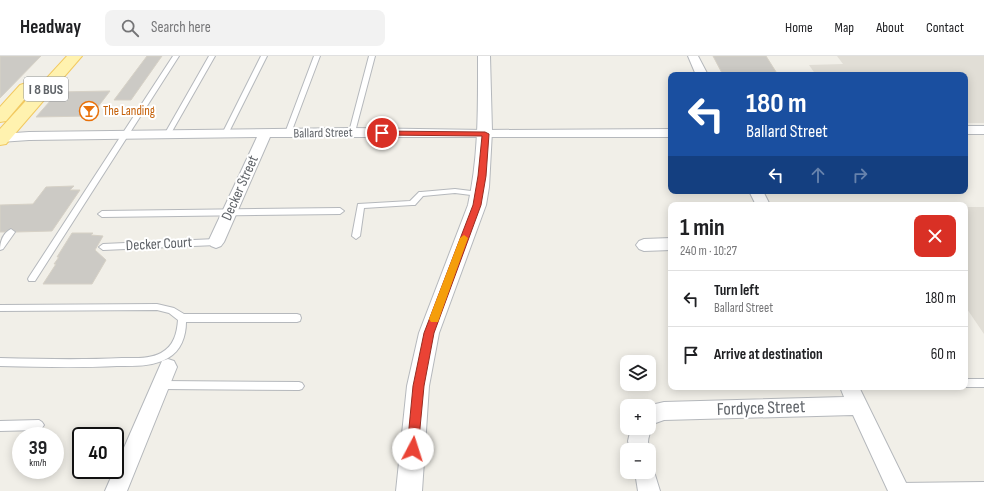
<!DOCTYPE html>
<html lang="en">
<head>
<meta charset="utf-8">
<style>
  body { margin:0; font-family:"Sofia Sans Condensed",sans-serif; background:#f2f2f2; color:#202124; height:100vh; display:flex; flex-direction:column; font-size:15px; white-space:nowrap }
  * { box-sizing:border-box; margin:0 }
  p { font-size:13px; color:#757577 }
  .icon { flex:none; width:22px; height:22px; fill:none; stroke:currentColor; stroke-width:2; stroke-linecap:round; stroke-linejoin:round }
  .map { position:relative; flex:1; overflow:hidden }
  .drawer { position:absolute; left:668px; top:146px; width:300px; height:188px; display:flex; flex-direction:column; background:#fff; border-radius:8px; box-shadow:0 2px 10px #0003 }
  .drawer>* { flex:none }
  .top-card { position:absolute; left:668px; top:16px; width:300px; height:122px; border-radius:8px; box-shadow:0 2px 10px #0003; background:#1a4fa0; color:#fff; overflow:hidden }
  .controls { position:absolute; left:620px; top:299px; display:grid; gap:8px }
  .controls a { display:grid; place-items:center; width:36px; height:36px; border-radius:8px; background:#fff; box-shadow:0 2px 10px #0003; font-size:20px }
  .speed { position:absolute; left:12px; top:371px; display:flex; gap:8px; font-size:20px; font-weight:700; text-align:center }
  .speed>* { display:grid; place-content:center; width:52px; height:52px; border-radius:50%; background:#fff; box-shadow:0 2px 10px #0003; line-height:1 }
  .speed small { font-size:10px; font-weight:400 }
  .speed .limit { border:2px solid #111; border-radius:6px; background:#fff; color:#111 }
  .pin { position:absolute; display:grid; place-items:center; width:34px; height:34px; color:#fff; margin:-17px; border:2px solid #fff; border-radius:50%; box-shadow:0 1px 4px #0007 }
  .me { position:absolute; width:44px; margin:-22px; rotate:5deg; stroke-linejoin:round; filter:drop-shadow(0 0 3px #0008) }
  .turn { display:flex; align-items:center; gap:14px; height:84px; padding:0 12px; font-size:18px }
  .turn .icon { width:52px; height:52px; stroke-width:2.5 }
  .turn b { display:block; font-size:28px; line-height:34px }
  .lanes { display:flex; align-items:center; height:38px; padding:0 12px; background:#0003; justify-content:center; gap:20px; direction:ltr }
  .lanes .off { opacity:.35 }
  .round { display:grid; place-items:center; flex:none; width:42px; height:42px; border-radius:8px; background:#f2f2f2 }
  .overview { display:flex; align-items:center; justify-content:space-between; height:68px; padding:0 12px }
  h1 { font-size:24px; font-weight:700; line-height:30px }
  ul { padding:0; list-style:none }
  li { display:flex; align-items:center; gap:12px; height:56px; padding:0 12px; border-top:1px solid #e0e0e0 }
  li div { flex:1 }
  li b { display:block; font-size:15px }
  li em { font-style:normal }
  header { display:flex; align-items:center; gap:24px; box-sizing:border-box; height:56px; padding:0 20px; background:#fff; border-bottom:1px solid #e0e0e0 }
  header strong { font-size:19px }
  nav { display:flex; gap:22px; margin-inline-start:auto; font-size:14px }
  .search { width:280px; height:36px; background:#f2f2f2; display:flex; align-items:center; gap:10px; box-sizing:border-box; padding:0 14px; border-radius:8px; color:#757577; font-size:15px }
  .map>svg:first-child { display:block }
  .education { fill:#e1ded6 }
  .building { fill:#cccac5; stroke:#d6d1c6 }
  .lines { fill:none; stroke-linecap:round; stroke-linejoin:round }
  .service-casing { stroke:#b5b8bc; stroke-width:2 }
  .minor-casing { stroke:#b5b8bc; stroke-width:2 }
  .tertiary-casing { stroke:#b5b8bc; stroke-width:2 }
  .primary-casing { stroke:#f2c960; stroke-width:2 }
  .service { fill:#fff; fill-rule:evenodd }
  .minor { fill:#fff; fill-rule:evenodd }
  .tertiary { fill:#fff; fill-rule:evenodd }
  .primary { fill:#fff2af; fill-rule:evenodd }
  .route { fill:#ea4335; stroke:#982c22 }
  .slow { fill:#f59e0b }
  .labels { text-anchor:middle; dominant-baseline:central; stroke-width:4; stroke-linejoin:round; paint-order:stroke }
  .far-food-label { font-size:13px; fill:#c56008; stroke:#fff; text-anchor:start }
  .far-street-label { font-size:13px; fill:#5f6368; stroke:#fff }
  .shield { fill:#fff; stroke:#8f9295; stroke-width:1 }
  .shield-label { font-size:14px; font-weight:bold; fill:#5f6368 }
  .street-label { font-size:15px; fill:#5f6368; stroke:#fff }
  .near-street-label { font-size:18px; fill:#5f6368; stroke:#fff }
</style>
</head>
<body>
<header>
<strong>Headway</strong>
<div class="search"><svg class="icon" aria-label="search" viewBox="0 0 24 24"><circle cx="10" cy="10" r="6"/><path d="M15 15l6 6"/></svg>Search here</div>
<nav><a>Home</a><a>Map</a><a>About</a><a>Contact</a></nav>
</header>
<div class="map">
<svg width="984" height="435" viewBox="0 0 984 435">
  <rect width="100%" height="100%" fill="#f1efe8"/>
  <!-- education -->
  <path class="education" d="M837,0H984V67H965V19H816L809,9L843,8Z
    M965,151H984V278L965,250Z"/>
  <!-- building -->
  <path class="building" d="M0,0H41L0,42Z
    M147,0H162L131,44H114Z
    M713,0H766L778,19H723Z
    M110,35L91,60L36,61L58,36Z
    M74,130L70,134H80L52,175L16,176L11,172L5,176H0V149L33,148L46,131Z
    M72,177H93L91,179L103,180L95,194L106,204L92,228H43L56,208H54L59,201H57Z"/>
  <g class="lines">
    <defs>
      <path id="service" d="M173,0H179L35,225H29L28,223L29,221Z
        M209,0H215L170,79L169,80H165L164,79Z
        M261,0H267L228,78L227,79H223L222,78Z
        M314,0H320L291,77L288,79L286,78L285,77Z
        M369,0H375L355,76L352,78L349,76Z
        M455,133L479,136L483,138L479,140L455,137L423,140L415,149H412L364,152L360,180L356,183L352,180L358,148L410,145L419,136H421Z
        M340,152L344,155L340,158L102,161L98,158L102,155Z
        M11,173L15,176L3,193L0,194C0,186 3,177 11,173Z
        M216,183L220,186L216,189L103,194L99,191L103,188Z
        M157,248L174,252L184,258H297L300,259L301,262L300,265L297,266H186C186,280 181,295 168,302C153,311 134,310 117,310C78,312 39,311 0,310V302C41,303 81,304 122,302C135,302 150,303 161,297C174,290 177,277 178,264L169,257L157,254L0,255V249Z
        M965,323H984V331H964Z
        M162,325L299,326L302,327L304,330L302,333L299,334L162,333L159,332L157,329L159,326Z
        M39,364L42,366L44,369L42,372L39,374L0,375V365Z
        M984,426V435H895L894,432L895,428L899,427Z"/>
      <path id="minor" d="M688,0H698L708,19H696Z
        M965,70H984V78H965Z
        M352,72L485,74L671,73V81H270L224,186L221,190L216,192L211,190L208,186L257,81L29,84L0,86V78L29,76Z
        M749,135H763L770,149H756Z
        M671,182V194L644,195L639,193L636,189L639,185L644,183Z
        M168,303L174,305L177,311L127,435H105L162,305Z
        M840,331H859L910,435H888L853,359L664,364L650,369C652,375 648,380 648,386C649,391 650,392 649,397V394H630L628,385L631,372H649V350H647L664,346L844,341Z
        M649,407L652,409L660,435H638L635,416H649Z"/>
      <path id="tertiary" d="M478,0H490L492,75L489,131L486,149L439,277L429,330L422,435H396L407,330L419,277L468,149C479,100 478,50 478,0Z"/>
      <path id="primary" d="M67,0H82L6,88L0,89V73Z
        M26,27L32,29L34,32L6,65L0,66V51L20,29Z"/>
    </defs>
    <!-- service casing -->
    <use href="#service" class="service-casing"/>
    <!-- minor casing -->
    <use href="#minor" class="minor-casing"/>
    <!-- tertiary casing -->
    <use href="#tertiary" class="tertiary-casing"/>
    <!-- primary casing -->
    <use href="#primary" class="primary-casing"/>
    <!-- service -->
    <use href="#service" class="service"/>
    <!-- minor -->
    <use href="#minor" class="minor"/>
    <!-- tertiary -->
    <use href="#tertiary" class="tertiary"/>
    <!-- primary -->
    <use href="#primary" class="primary"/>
  </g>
  <!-- route -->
  <path class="route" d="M379,75L485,76L489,78L486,120L481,149L434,277L424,330L418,393L417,397L413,398L409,397L407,393L413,330L424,277L473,149L478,120L482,80L382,79L379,78Z"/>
  <!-- slow -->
  <path class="slow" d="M464,179L468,182L439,263L438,266H431L429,263L460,182Z"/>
  <!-- icons -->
  <defs>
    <symbol id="bar-ring" viewBox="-11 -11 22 22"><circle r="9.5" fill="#fff" stroke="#e8710a" stroke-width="1.5"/><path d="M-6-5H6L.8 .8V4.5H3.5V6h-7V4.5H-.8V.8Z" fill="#e8710a"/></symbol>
  </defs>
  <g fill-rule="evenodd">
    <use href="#bar-ring" x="78" y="44" width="22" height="22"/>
  </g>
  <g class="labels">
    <!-- far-food labels -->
    <g class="far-food-label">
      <text x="103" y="55">The Landing</text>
    </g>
    <!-- far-street labels -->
    <g class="far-street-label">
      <text transform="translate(323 77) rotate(-1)">Ballard Street</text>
    </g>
    <!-- shield labels -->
    <rect class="shield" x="24" y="21" width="44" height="24" rx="3"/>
    <g class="shield-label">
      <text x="46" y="33">I 8 BUS</text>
    </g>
    <!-- street labels -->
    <g class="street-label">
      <text transform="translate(240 132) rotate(-66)">Decker Street</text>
      <text transform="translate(159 188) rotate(-3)">Decker Court</text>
    </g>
    <!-- near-street labels -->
    <g class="near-street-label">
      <text transform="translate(761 352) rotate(-2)">Fordyce Street</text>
    </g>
  </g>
</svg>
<div class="controls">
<a><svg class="icon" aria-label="layers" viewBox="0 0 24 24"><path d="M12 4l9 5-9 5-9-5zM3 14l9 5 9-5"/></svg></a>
<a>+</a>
<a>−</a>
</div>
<div class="speed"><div>39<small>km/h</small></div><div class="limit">40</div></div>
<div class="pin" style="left:382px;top:77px;background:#d93025"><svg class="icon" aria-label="arrive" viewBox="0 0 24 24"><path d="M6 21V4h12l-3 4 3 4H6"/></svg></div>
<svg class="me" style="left:413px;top:393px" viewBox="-20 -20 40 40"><circle r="19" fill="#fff"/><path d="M0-13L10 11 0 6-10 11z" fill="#ea4335"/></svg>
<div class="top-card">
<div class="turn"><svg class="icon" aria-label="left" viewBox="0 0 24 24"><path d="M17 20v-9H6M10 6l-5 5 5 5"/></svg><div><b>180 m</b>Ballard Street</div></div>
<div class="lanes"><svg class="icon" aria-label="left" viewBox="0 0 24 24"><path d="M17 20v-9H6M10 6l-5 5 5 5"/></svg><svg class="icon off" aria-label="ahead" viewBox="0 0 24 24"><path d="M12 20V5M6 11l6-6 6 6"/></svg><svg class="icon off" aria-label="right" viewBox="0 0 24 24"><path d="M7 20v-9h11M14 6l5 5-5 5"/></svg></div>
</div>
<section class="drawer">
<div class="overview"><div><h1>1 min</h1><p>240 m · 10:27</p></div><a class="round" style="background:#d93025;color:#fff"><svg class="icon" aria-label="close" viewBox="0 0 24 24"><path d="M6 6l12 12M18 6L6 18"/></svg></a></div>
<ul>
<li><svg class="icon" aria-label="left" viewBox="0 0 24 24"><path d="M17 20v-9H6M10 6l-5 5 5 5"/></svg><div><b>Turn left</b><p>Ballard Street</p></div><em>180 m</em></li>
<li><svg class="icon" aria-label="arrive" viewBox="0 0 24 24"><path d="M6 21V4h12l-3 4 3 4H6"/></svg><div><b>Arrive at destination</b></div><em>60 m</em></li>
</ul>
</section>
</div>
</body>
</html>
